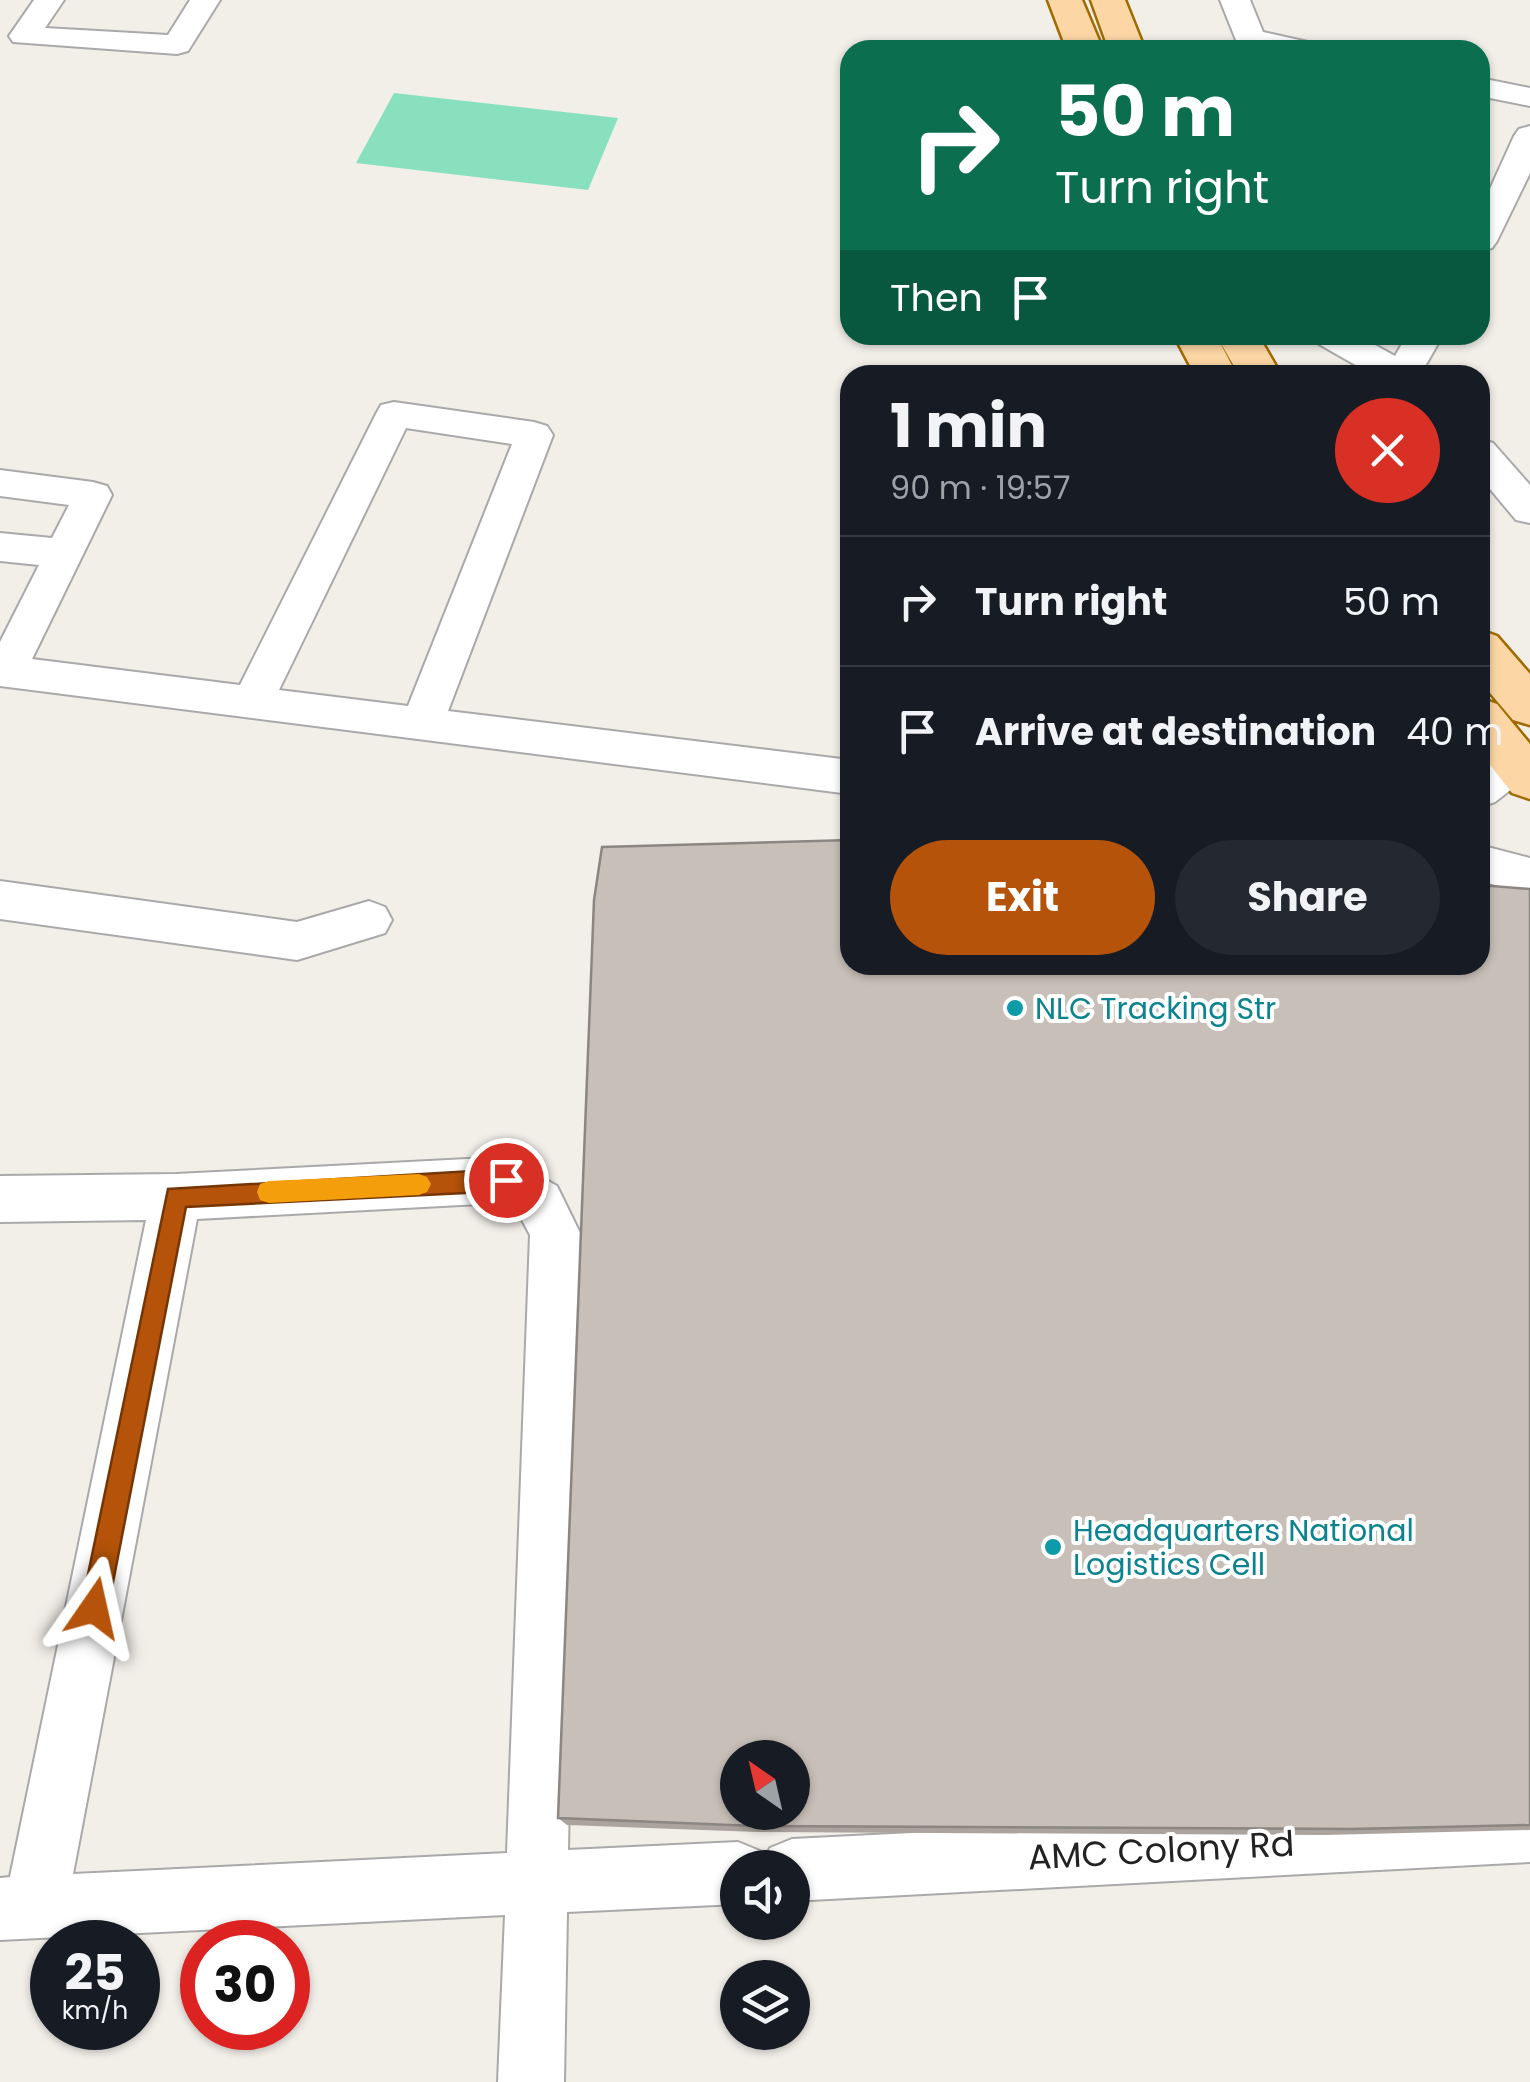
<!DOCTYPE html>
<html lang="en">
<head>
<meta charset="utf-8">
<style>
  body { margin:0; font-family:Poppins,sans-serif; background:#242831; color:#f1f3f6; height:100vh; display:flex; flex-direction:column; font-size:38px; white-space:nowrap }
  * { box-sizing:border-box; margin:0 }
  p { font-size:32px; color:#9ea1a6 }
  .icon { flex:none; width:55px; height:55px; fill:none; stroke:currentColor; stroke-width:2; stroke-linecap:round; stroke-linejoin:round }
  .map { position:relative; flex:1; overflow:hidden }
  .panel { position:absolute; left:840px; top:365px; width:650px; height:610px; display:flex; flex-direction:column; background:#171b24; border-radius:30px; box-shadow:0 2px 8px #0004 }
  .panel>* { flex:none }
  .guide { position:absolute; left:840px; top:40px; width:650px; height:305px; border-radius:30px; box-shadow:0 2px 8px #0004; background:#0b6e4f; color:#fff; overflow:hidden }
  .needle { width:65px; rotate:326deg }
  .buttons { position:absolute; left:720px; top:1740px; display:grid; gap:20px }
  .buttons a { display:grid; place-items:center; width:90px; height:90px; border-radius:50%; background:#171b24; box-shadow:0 2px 8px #0004; font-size:50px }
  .speed { position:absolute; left:30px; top:1920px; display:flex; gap:20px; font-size:50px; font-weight:700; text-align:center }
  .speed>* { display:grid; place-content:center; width:130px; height:130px; border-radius:50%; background:#171b24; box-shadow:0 2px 8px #0004; line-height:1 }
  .speed small { font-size:25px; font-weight:400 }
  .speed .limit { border:15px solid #d22; background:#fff; color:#111 }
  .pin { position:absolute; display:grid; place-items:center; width:85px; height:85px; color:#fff; margin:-42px; border:5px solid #fff; border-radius:50%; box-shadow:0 2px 10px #0007 }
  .me { position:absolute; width:110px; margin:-55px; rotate:11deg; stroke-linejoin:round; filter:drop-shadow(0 0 8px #0008) }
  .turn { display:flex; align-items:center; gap:35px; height:210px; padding:0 50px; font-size:45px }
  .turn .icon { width:130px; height:130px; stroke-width:2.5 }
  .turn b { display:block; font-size:70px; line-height:85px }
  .then { display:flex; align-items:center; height:95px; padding:0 50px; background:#0003; gap:20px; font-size:38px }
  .round { display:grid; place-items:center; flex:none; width:105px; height:105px; border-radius:52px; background:#242831 }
  .headline { display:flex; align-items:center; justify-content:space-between; height:170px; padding:0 50px }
  h1 { font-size:60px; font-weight:700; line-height:75px }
  .button { display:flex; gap:20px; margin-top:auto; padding:20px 50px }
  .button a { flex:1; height:115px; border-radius:60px; background:#b45309; color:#fff; font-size:40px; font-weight:700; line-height:115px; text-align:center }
  .button a+a { background:#242831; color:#f1f3f6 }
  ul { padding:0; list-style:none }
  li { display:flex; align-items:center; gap:30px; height:130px; padding:0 50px; border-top:2px solid #363941 }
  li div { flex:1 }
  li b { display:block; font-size:38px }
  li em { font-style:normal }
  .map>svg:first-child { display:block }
  .pitch { fill:#88e0be }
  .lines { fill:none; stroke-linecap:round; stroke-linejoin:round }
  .minor-casing { stroke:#a9a9a9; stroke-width:4 }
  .major-casing { stroke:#a06b00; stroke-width:5 }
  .minor { fill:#fff; fill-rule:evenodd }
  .major { fill:#fcd6a4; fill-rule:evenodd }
  .wall { fill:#aba49e }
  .building { fill:#c7bfb8; stroke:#8b8681; stroke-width:2.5; fill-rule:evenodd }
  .route { fill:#b45309; stroke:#753606; stroke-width:2.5 }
  .slow { fill:#f59e0b }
  .culture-dot { fill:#0f9aa8; stroke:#fff; stroke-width:4 }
  .labels { text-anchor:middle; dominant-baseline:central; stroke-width:8; stroke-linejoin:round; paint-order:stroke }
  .culture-label { font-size:30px; fill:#0d838f; stroke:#fff; text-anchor:start }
  .near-street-label { font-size:35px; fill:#222; stroke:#fff }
</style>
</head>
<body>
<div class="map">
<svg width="1530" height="2082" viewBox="0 0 1530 2082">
  <rect width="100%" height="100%" fill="#f2efe9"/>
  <!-- pitch -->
  <path class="pitch" d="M394,93L618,118L588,190L356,163Z"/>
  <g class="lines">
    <defs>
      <path id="minor" d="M34,0H64L45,28L168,35L190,0H220L188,51L177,54L13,42L9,36Z
        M1220,0H1250L1263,32L1317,44L1321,50H1240Z
        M1480,78L1530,88V106L1480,96Z
        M1530,126V173L1497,241L1492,248L1480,251V211L1514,136L1519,129Z
        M1312,335H1357L1395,356L1407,335H1443L1420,375H1373L1317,343Z
        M394,402L534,422L547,426L553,435L448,711L850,760V794L0,686V642L39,565L0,561V533L52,538L69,505L0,496V470L93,482L107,486L112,495L32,659L240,685L376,414L381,405ZM406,428L512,444L408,706L279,690Z
        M1480,439L1493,443L1530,485V523L1516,520L1480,477Z
        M1516,745L1530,750V775L1495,802L1480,807V766L1501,750Z
        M1480,845L1530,858V894L1480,881Z
        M0,881L297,922L369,901L385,907L392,920L385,933L297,960L0,919Z
        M506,1157L557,1186L580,1233L568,1850L738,1842L760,1851L764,1862L770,1848L792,1839L1530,1802V1862L792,1901V1868H738V1904L567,1912L564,2082H498L505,1915L0,1940V1878L10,1877L146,1220L0,1222V1176L176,1174ZM499,1203L521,1218L530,1235L507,1853L73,1874L197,1219Z"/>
      <path id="major" d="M1048,0H1082L1103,50H1067Z
        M1091,0H1125L1145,50H1109Z
        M1174,335H1216L1237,375H1195Z
        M1216,335H1258L1281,375H1239Z
        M1480,630L1497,636L1530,674V725L1513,720L1480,681Z
        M1480,698L1497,704L1530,744V799L1512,793L1480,752Z"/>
    </defs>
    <!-- minor casing -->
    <use href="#minor" class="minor-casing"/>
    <!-- major casing -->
    <use href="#major" class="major-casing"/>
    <!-- minor -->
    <use href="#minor" class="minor"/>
    <!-- major -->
    <use href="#major" class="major"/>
  </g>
  <!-- wall -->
  <path class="wall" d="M1530,889V1830L1325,1835L757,1832L567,1825L558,1818Z"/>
  <!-- building -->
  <path class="building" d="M850,840V965H1480V885L1530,889V1825L1351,1829L756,1826L558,1818L594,900L602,847ZM738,1758H792V1812H738Z"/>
  <!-- route -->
  <path class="route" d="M506,1169L514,1172L518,1180L514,1188L506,1191L186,1207L108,1608L104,1618L94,1622L85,1618L81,1608L168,1189Z"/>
  <!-- slow -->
  <path class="slow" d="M419,1174L427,1177L431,1184L427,1192L419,1195L269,1203L260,1200L257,1192L260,1184L269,1181Z"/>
  <!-- markers -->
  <g class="culture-dot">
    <circle cx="1015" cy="1008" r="10"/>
    <circle cx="1053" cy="1547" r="10"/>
  </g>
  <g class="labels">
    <!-- culture labels -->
    <g class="culture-label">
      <text x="1035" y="1008">NLC Tracking Str</text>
      <text x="1073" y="1530">Headquarters National<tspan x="1073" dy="34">Logistics Cell</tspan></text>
    </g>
    <!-- near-street labels -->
    <g class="near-street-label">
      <text transform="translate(1161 1850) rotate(-3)">AMC Colony Rd</text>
    </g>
  </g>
</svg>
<div class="buttons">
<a><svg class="needle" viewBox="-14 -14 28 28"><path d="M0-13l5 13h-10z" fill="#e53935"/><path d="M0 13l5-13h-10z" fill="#9ea1a6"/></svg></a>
<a><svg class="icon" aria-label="sound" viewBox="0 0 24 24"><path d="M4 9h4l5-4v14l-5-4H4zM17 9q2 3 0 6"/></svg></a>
<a><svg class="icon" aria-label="layers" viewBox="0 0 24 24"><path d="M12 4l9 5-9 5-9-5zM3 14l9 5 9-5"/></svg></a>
</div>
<div class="speed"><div>25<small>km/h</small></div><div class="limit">30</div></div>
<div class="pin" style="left:506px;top:1180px;background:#d93025"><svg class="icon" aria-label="arrive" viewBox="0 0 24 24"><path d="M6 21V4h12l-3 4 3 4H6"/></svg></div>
<svg class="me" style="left:94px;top:1608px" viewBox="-20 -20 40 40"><path d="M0-17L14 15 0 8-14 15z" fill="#b45309" stroke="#fff" stroke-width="4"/></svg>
<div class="guide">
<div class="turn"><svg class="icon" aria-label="right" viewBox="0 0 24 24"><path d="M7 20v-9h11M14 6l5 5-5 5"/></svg><div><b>50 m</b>Turn right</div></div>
<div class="then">Then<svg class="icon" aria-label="arrive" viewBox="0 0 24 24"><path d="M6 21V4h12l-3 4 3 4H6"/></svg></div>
</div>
<section class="panel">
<div class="headline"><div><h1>1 min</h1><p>90 m · 19:57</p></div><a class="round" style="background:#d93025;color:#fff"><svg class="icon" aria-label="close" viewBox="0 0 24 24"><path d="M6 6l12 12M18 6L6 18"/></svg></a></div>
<ul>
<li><svg class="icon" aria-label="right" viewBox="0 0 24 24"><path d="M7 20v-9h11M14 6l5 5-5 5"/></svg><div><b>Turn right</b></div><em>50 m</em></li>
<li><svg class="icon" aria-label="arrive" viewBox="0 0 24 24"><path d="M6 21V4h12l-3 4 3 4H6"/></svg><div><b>Arrive at destination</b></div><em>40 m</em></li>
</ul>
<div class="button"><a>Exit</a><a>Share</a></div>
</section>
</div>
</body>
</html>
